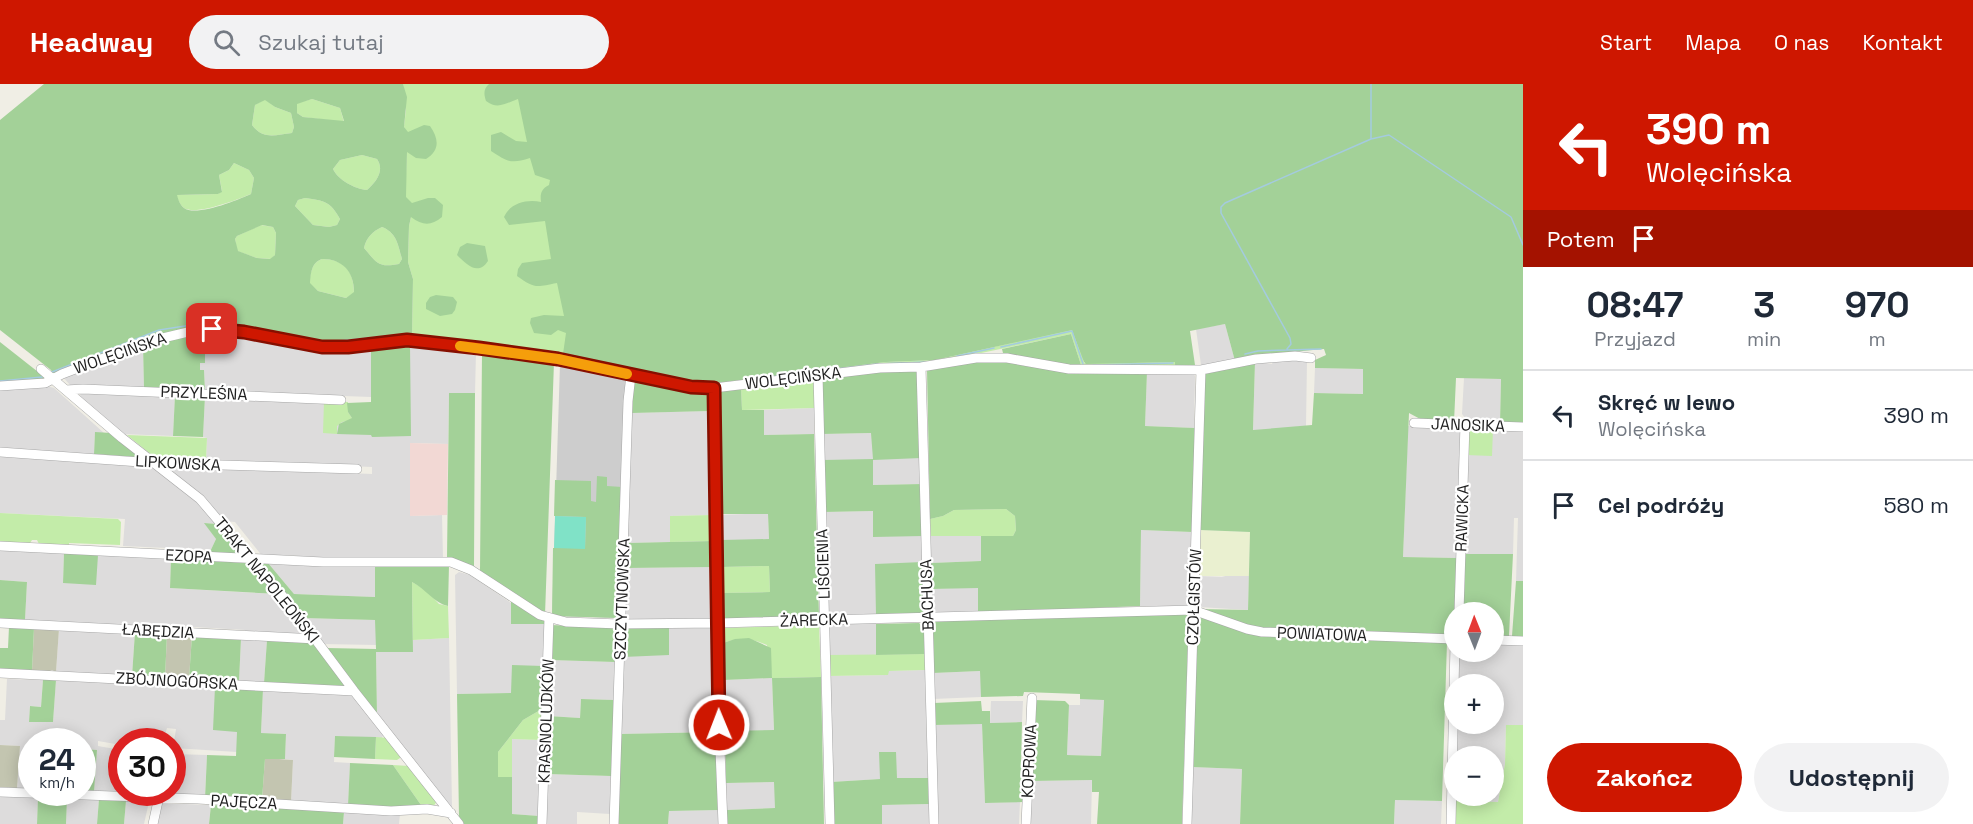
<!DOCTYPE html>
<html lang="pl">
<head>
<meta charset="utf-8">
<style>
  body { margin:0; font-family:"Space Grotesk",sans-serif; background:#f2f2f3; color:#1f2937; height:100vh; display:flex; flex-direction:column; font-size:22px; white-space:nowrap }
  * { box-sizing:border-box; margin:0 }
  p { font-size:20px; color:#747a83 }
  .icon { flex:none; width:33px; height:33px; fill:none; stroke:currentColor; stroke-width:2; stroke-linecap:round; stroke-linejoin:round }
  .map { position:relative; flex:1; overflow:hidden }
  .panel { display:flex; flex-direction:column; background:#fff; width:450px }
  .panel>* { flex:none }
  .hud { background:#ce1700; color:#fff; overflow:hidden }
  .needle { width:39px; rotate:359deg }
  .fabs { position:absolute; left:1444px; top:518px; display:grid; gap:12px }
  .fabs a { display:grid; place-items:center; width:60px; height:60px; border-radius:50%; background:#fff; box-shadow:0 3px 15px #0003; font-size:30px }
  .speed { position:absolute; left:18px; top:644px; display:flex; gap:12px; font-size:30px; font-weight:700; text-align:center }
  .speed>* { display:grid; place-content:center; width:78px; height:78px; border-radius:50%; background:#fff; box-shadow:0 3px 15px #0003; line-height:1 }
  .speed small { font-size:15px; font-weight:400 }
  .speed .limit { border:9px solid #d22; background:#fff; color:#111 }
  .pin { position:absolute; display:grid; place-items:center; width:51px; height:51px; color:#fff; margin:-26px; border-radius:12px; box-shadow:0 3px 9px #0006 }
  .me { position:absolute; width:66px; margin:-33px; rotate:359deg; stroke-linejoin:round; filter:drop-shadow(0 0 4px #0008) }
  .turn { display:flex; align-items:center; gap:21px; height:126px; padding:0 24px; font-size:27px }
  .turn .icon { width:78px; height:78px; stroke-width:2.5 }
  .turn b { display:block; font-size:42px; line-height:51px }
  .then { display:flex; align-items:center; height:57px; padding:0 24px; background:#0003; gap:12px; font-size:22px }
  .eta { display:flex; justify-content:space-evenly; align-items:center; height:102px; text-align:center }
  .eta b { font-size:36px; font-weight:700; line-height:42px }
  .action { display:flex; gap:12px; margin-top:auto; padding:12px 24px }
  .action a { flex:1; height:69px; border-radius:36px; background:#ce1700; color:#fff; font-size:24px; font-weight:700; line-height:69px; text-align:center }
  .action a+a { background:#f2f2f3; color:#1f2937 }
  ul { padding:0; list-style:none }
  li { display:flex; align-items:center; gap:18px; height:90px; padding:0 24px; border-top:2px solid #e0e1e3 }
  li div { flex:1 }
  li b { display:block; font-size:22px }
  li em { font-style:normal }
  header { display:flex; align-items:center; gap:36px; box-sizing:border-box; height:84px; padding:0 30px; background:#ce1700; color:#fff }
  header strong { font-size:28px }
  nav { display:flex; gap:33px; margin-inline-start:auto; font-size:21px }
  .search { width:420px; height:54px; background:#f2f2f3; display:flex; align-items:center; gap:15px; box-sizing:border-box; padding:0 21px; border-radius:33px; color:#747a83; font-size:22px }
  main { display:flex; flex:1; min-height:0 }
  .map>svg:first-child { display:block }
  .residential { fill:#dddcdc }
  .commercial { fill:#f2d8d4 }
  .religious { fill:#cdcdcd }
  .construction { fill:#c3c5b0 }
  .farmland { fill:#eaf0d0 }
  .grass { fill:#c3eca9; fill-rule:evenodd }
  .forest { fill:#a3d198; fill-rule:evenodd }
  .pitch { fill:#80e2c7 }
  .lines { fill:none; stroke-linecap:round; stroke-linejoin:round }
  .stream { stroke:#a4cbdf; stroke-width:1.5 }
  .minor-casing { stroke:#a6a6a6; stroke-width:10 }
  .minor { stroke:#fff; stroke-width:9 }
  .route-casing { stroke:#860f00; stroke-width:15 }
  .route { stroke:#ce1700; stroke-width:10 }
  .slow { stroke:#f59e0b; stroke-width:10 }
  .labels { text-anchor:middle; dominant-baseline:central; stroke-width:4.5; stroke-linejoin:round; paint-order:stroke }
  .street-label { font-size:16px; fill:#1f1f1f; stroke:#fff }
</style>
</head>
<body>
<header>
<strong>Headway</strong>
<div class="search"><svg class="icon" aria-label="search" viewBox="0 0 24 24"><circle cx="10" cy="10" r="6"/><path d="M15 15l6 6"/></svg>Szukaj tutaj</div>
<nav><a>Start</a><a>Mapa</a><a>O nas</a><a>Kontakt</a></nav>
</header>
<main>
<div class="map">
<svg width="1523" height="740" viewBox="0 0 1523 740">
  <rect width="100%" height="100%" fill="#f0eee5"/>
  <!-- residential -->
  <path class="residential" d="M1225,240L1235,277L1224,280L1201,281L1196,245Z
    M205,250L235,252L281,259L371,264V313L205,307L204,286H200V279H205Z
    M410,260L476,268L475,309H449L448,360L410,359V432L442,431L443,475L336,473L335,475L287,471L286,473H263L235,438L224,437L193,405L170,385L172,382L372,390V383L206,376L207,354L203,353L205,312L324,317L410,352Z
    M143,262L144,304L70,301L63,293Z
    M1307,276L1306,342L1253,347L1255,278L1265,277L1266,279L1272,280L1273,277Z
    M1315,284L1364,285L1363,310L1314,309Z
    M1147,288L1193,289L1195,292L1194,344L1145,342Z
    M1464,294L1501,295L1500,336L1466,335L1462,330Z
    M47,302L54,304L104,349H95L94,370L0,364V305Z
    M81,307L175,311L173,352L121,350L80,313Z
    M814,324V350L764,351V326Z
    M710,327L712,431L670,432V458L627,459L630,329Z
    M1408,342L1462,344L1457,474L1403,473Z
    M1493,345L1523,346V497H1516L1518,434H1514L1513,470H1463L1466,371Z
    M872,349L921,374L922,400L873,401V376H823L822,350Z
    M0,371L151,381L196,414L217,440L205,439L216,455L211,466L123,462L125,435L0,429Z
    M873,427L923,452V478L876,531L826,532L824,428Z
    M768,429L769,456H721L720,431Z
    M1141,446L1192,448L1189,522H1140Z
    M931,452H981V477L931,479Z
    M0,466L64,469L63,499L98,471L171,475L170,504L274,510L280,522L286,520L310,552L246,549L245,546L194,543L167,542V544L25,536L27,498L0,496Z
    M268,479L375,482V513L294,510Z
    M714,483V535L624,536L626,484Z
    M459,488L470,491L511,519V540H545L543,582L511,609L457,610L455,491Z
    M1232,490L1249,492L1248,526L1199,523V492L1222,493Z
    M978,503V529L932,530L931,505Z
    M303,534L376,536V561L322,560Z
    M876,538V571H828L826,540Z
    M714,542L717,648L620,650L623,573L669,543Z
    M59,545L135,548L132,592L56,588Z
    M241,554L267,556L264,599L239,598Z
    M449,554L452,723L450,724L377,631L376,567L413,568V556Z
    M1494,560L1523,561V641H1506L1505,680L1498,718L1454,717L1455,711H1494V672H1455L1456,639H1494V600H1457L1458,567H1494Z
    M550,576L615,578L614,616L581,615L580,634L548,632Z
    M925,586L928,694L896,695V668H880V695L831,698L828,592L888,591V587Z
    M981,587V613L933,615V589Z
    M772,594L774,647H725L724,596Z
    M7,595L43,596L41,623L30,622L29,638H53L56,595L215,603L237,648V668L173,664L176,645L167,644L163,657H122L121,661L98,657V662L121,666L122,708H94L97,666L83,665L82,657H32L31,705L17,704L20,662L0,661V636H5Z
    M263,605L349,608L384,649L382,654L335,652L334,678L350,679L348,721L291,718L293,676L285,675L286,650L261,649Z
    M1080,615H1104L1101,672L1067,671L1069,621H1080Z
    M991,617H1023L1022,638L990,639Z
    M982,639L985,719L1020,718L1019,740H937L934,641Z
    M512,655L541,656L539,732L512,730Z
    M173,670L207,671L205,712L162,710V708H172Z
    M1192,683L1242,685L1240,740H1190Z
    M547,690L611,692L610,730L577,728V740H545Z
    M1092,696L1091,740H1029L1031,697Z
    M775,698V724L727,726L726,699Z
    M0,711L38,713L37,740H0Z
    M67,715H99L97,740H66Z
    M1395,716L1442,717L1441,740H1394Z
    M126,717L149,718L144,740H124Z
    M159,719L211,721L209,740H156Z
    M929,720V740H882L881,721Z
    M719,726V740H668L669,727Z
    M344,728L400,730L399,740H343Z"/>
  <!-- commercial -->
  <path class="commercial" d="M410,359L448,360L447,431L410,432Z"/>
  <!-- religious -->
  <path class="religious" d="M560,280L626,293L618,534L552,532Z"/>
  <!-- construction -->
  <path class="construction" d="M34,544L59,545L56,588L52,586L47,588L32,587Z
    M167,550L192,551L189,595L165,594Z
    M0,661L20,662L17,704L0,703Z
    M265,674L293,676L291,718L262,716Z"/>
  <!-- farmland -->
  <path class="farmland" d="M1200,446L1250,448L1249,492H1199Z"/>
  <!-- grass -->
  <path class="grass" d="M403,0H708L1070,189L1084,279L1175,278V282L1082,284L1071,250L934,279L708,303L412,254L413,195L408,178L409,142L411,133L405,113L407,67L404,42L406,26ZM1011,259L935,276L886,278L821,285Z
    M265,15L275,23L291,29L294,43L292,49C275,51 263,56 252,41L255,21Z
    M312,15L340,24L344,38L303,33L297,29V19Z
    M362,71L377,75C385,87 376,98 367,106C355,105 338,96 333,85L340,76Z
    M234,79L249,86L254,94L251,110C239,115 196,132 184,124C180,121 178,115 176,111L218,110L222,107L219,91L229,86Z
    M305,114C325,117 330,117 340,135L337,141L329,143L313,141L295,122L298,116Z
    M261,141L273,143L276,149L275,171L271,175L257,174L237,167L235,155L237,152Z
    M382,143C397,149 398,161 402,175L399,180C378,184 377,179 364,164C366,154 373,147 382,143Z
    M322,175C344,175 354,187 354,209L346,214L318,207L309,199C311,189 311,179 322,175Z
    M814,293V324L742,326L741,303Z
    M324,317L348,318V328L352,334L351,336L342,338L337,342V350L323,349Z
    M1467,344L1493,345L1492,372L1466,371Z
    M127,351L207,354L206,376L154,373Z
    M1006,425L1015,432L1016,446L1013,452H931L930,435L943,432L954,426Z
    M0,429L118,435L121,438L120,461L69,459V461L39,460L37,456H32L30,459L0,458Z
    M712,431L713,457L670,458V432Z
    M769,482L770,508L722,509L721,483Z
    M412,498L426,506L439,520L448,522L449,554L413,556Z
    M819,541L821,593L772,594L767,561C751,554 740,553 723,559V544Z
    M925,570V586L889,587L888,591L828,592V571Z
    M542,625L541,656L512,655V693H498V668L523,636Z
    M1506,641H1523V740H1453L1454,717L1498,718L1505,680Z
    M376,653L389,654L400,671V674L397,676L375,675Z
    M393,681L409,682L437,717L433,723L421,721Z"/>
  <!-- forest -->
  <path class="forest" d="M44,0H403L407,13L404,43L408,48L424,41L430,42C439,55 440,66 426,75L416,74L407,68L406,113L412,119L428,114H435L443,121L442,133C431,142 423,142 411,133L409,142L408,178L413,195L412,254L337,262L204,243L54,292L51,286L0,246V36ZM312,15L340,24L344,37L303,33L297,29V20ZM265,16L275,23L291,29L294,43L292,49C275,51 263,56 252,41L255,21ZM362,71L377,75C385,87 376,98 367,106C355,105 338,96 333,85L340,76ZM234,79L249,86L254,94L251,110C238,116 196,133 184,124C180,121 178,115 177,111L218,110L222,108L219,91L229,86ZM305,114C325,117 330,117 340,135L337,141L329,143L313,141L295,122L298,116ZM262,141L273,143L276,149L275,171L270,175L257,174L238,167L235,155L237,152ZM382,143C397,149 398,161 402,175L399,180C378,184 377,179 364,164C366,154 373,147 382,143ZM322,175C343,175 354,188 354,208L346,214L318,207L310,199C311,189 311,179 322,175Z
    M489,0H1523V340L1500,339L1501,295L1456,294L1454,338L1422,336L1409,329L1403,473L1457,474L1453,553L1262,546L1200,525L1248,526L1250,448L1200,446L1205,289L1255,278L1253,346L1312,341L1314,309L1363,310V285L1315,284V276L1326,271L1324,265L1259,271L1235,277L1225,240L1190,247L1195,281L1175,282V278L1086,280L1084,278L1072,246L935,276L886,278L716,299L679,294L563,270L566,249L558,246L551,251L534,249L530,239L531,234L544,231L564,232L557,199C536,203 535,205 517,192L518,185L522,179L551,175L545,137L509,141L504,133C510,119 527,115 541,118C540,110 541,105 549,101L550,96L535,91L530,74C511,80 508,78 491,67V51L501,48L516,57L527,58L518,15C506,19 498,26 486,17C484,11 483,5 489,0Z
    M467,159L485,162L488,177C478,192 467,181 457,171L460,163Z
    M436,211L453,213L457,218L455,226L452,230L440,232L426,225V219L430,213Z
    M205,250V279H200V286H204L205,307L144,304L143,262L158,257Z
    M1071,250L1082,284L1004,273L1002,265Z
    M0,258L47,295L0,300Z
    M410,260L411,352L372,353L371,351L337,350L339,340L352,334L348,328L347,319L371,318V264Z
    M482,269L554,278L545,531L480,487Z
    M974,275L1147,288L1145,342L1195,344L1192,448L1141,446L1140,522L978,529V504L931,505V479L981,477V452H1013L1016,446L1015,432L1006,425L954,426L943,432L930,435L927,286Z
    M919,285L921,374L873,376V401L922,400L923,452L873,453V427L824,428L823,376L873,375L871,349L822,350L821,292Z
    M636,295L710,307V327L632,329L633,298Z
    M741,303L742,326H764V351L814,350L819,532L722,535V509L770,508L769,482L721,483V456L769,455L768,430H720L717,307Z
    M449,309H475L474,483L447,475Z
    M175,311L205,312L203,353L173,352Z
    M95,348L111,349L136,371L135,373L94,370Z
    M597,392L607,393V402L622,403L618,534L552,532L553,464H585L586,433L554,432L555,396L591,397V417L596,418Z
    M204,439L217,440L244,472L209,470L216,455Z
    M713,457L714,483L626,484L627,459Z
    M64,469L98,471L96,501L63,499Z
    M1463,470H1513L1509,552H1494V528H1461Z
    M171,475L250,479L278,510L170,504Z
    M923,478L924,530L876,531L875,480Z
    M260,479H268L294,510L375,513V482L449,481L448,522C434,519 426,505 412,498L413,568H376L377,631L326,564L376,565L375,536L303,534Z
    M0,496L27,498L25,536L0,535Z
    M1516,497H1523V554L1512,552Z
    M511,516L545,535V540H511Z
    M1189,529L1182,740H1097L1099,708H1092V696L1031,697L1034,616L1065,617L1069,621L1067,671L1101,672L1104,616L1080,615V610L1024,608L1023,612L981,613L980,587L933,589L931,537Z
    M1197,531L1259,549L1447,558L1442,717L1395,716L1394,740H1240L1242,685L1192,683Z
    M919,539L924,544L925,570L876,571V540Z
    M551,541L617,544L615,578L550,576Z
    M9,543L34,544L32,587L0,586V564H8Z
    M669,543V571L623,573L624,544Z
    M135,548L167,550L165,594L132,592Z
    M192,551L241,554L239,598L189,595Z
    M749,554L771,564L772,594L821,593L824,740H727V726L775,724L774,698L726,699L725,647L774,646L772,594L724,596L723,559L735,555Z
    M267,556L315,558L350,603L264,599Z
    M512,581L543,582L542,625L523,636L498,668V693H512V730L539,732L538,740H464L459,734L457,610L511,609Z
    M43,596H56L53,638H29L30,622L41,623Z
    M215,603L263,605L261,649L286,650L285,675H265L262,716L205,714L207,671L236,672L237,648L213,646Z
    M581,615L614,616L611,692L547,690L548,632L580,634Z
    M981,617L982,627H990V639L1022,638L1021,683H1027L1024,718L985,719L982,640L934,641V619Z
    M717,648L719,726L669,727L668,740H616L620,650Z
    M335,652L376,653L375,675L334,673Z
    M83,665L97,666L94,708L83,707Z
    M879,668H896L897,694H928L929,720L882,721V740H833L831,698L880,695Z
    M350,679L393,681L421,721L420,724L348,721Z
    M38,713L67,715L66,740H37Z
    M99,715L126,717L124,740H97Z
    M211,721L344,728L343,740H209Z"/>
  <!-- pitch -->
  <path class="pitch" d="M555,432L586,433L585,465L554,464Z"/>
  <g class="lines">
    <!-- stream -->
    <path class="stream" d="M1371,0V55
      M1001,263L1072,247L1083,280
      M1287,265L1291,260L1290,254L1221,129V123L1225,119L1371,55L1389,51L1511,133L1523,161
      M1245,270L1258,267L1321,265
      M957,272L994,264
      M1093,281L1173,279
      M52,288L159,246L198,240L216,239L329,258L409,250L502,261L554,269L694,299
      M746,296L877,280L926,278
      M0,297L42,293"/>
    <defs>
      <path id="minor" d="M921,283L934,740
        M41,285L122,354L200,415L286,516L354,607L459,740
        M818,291L830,740
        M0,302L45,299L62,290L146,258L188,248L212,245L244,248L322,263H348L407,256L558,275L691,303L714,304L880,284L921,283L976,274H1007L1069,285L1201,286L1256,275L1295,272L1311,274
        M714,304L719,641L723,740
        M66,306L83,305L341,316
        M1414,339L1523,343
        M0,368L154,379L357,385
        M0,462L323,478H451L471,486L540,531L566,538L620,540L719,539L1193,526L1247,545L1262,548L1455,555
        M1459,528L1465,340
        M0,539L316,555
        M1494,556L1523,557
        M0,589L354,607
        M0,708L198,715L391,727L427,725L451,729
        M153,740L160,708
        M542,740L549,534
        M614,740L628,317L631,291
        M1026,740L1032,614
        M1187,740L1201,286
        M1451,740L1455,559"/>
    </defs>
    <!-- minor casing -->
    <use href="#minor" class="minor-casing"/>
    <!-- minor -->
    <use href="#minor" class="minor"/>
  </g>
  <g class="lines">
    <defs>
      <path id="route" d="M212,245L244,248L322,263H348L407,256L479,264L558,275L691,303L714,304L719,641"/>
    </defs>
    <!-- route casing -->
    <use href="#route" class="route-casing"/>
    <!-- route -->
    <use href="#route" class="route"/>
    <!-- slow -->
    <path class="slow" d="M460,262L558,275L627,290"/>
  </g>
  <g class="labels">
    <!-- street labels -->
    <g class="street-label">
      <text transform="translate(120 269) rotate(-19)">WOLĘCIŃSKA</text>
      <text transform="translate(793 294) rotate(-7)">WOLĘCIŃSKA</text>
      <text transform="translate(204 309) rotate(2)">PRZYLEŚNA</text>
      <text transform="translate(1468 341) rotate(2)">JANOSIKA</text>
      <text transform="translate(178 379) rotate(3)">LIPKOWSKA</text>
      <text transform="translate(1462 434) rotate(-88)">RAWICKA</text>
      <text transform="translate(189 472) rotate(3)">EZOPA</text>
      <text transform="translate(823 480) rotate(-92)">LIŚCIENIA</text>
      <text transform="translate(267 496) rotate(51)">TRAKT NAPOLEOŃSKI</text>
      <text transform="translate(927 511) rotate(-92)">BACHUSA</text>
      <text transform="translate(1194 513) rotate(-88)">CZOŁGISTÓW</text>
      <text transform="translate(622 515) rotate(-88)">SZCZYTNOWSKA</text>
      <text transform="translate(814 536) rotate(-2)">ŻARECKA</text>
      <text transform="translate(158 547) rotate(3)">ŁABĘDZIA</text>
      <text transform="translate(1322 550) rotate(2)">POWIATOWA</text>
      <text transform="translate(177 597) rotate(3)">ZBÓJNOGÓRSKA</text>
      <text transform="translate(546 637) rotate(-88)">KRASNOLUDKÓW</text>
      <text transform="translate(1029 677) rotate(-87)">KOPROWA</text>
      <text transform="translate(244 718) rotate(3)">PAJĘCZA</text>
    </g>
  </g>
</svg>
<div class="fabs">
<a><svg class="needle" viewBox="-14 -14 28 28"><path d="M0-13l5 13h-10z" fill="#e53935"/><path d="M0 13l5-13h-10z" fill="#747a83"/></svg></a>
<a>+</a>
<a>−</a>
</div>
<div class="speed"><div>24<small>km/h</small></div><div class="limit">30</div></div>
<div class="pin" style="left:212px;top:245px;background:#d93025"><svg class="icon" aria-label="arrive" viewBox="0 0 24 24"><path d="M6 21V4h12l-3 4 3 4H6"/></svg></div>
<svg class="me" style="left:719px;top:641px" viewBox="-20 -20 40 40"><circle r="17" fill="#ce1700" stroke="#fff" stroke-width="3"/><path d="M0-11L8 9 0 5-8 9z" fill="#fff"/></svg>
</div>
<section class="panel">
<div class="hud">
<div class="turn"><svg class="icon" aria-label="left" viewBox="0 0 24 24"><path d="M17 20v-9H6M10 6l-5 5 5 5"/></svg><div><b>390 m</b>Wolęcińska</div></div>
<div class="then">Potem<svg class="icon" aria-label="arrive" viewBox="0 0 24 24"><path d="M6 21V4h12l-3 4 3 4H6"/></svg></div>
</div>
<div class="eta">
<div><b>08:47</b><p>Przyjazd</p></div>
<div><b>3</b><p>min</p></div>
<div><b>970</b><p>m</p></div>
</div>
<ul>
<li><svg class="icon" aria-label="left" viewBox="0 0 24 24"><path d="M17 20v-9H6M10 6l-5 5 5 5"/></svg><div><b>Skręć w lewo</b><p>Wolęcińska</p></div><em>390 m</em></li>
<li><svg class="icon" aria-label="arrive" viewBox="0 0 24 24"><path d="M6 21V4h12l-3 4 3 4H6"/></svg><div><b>Cel podróży</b></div><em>580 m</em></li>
</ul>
<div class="action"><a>Zakończ</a><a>Udostępnij</a></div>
</section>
</main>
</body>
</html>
